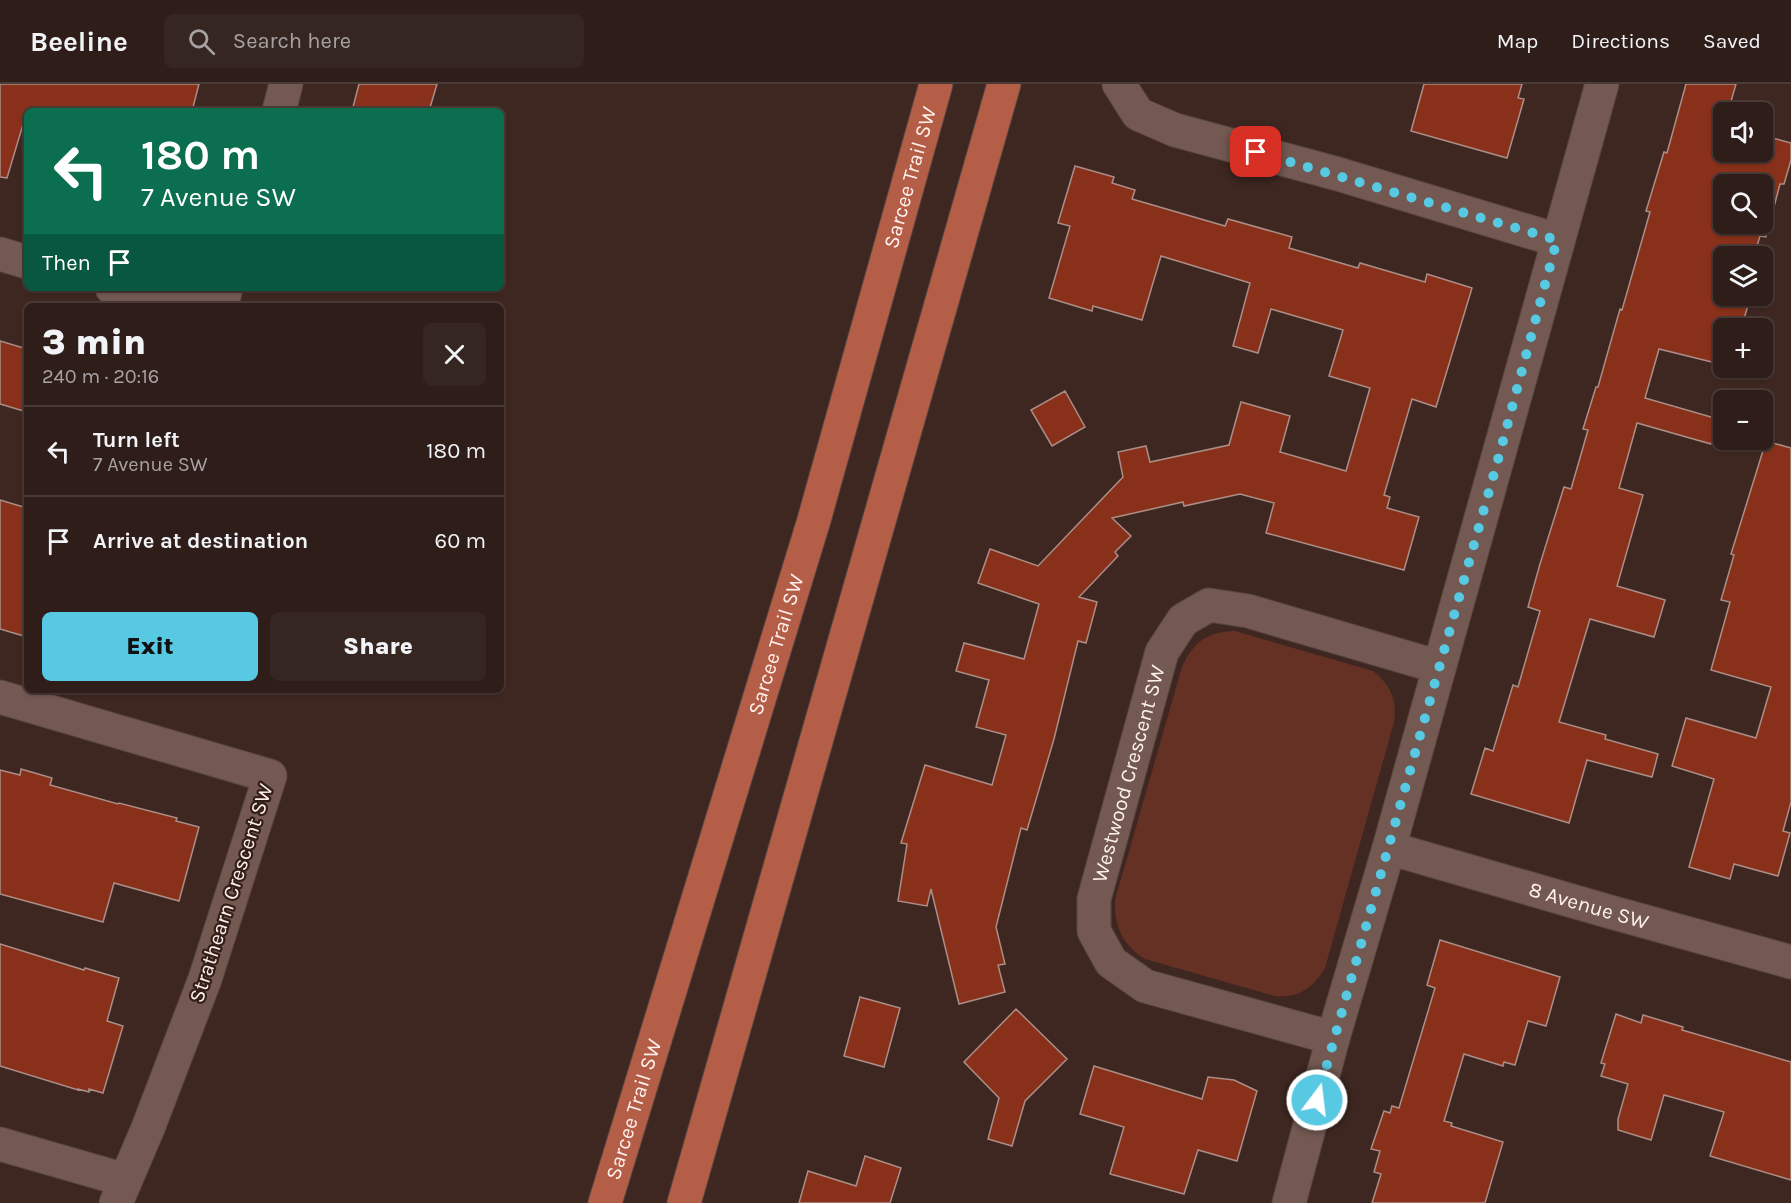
<!DOCTYPE html>
<html lang="en">
<head>
<meta charset="utf-8">
<style>
  body { margin:0; font-family:Karla,sans-serif; background:#362622; color:#f1f3f6; height:100vh; display:flex; flex-direction:column; font-size:22px; white-space:nowrap }
  * { box-sizing:border-box; margin:0 }
  p { font-size:20px; color:#a7a2a2 }
  .icon { flex:none; width:33px; height:33px; fill:none; stroke:currentColor; stroke-width:2; stroke-linecap:round; stroke-linejoin:round }
  .map { position:relative; flex:1; overflow:hidden }
  .sheet { position:absolute; left:24px; top:219px; width:480px; height:390px; display:flex; flex-direction:column; background:#2e1d19; border-radius:9px; box-shadow:0 2px 4px #0004,0 0 0 2px #493b38 }
  .sheet>* { flex:none }
  .guide { position:absolute; left:24px; top:24px; width:480px; height:183px; border-radius:9px; box-shadow:0 2px 4px #0004,0 0 0 2px #493b38; background:#0b6e4f; color:#fff; overflow:hidden }
  .controls { position:absolute; left:1713px; top:18px; display:grid; gap:12px }
  .controls a { display:grid; place-items:center; width:60px; height:60px; border-radius:9px; background:#2e1d19; box-shadow:0 2px 4px #0004,0 0 0 2px #493b38; font-size:30px }
  .pin { position:absolute; display:grid; place-items:center; width:51px; height:51px; color:#fff; margin:-26px; border-radius:12px; box-shadow:0 3px 9px #0006 }
  .me { position:absolute; width:66px; margin:-33px; rotate:15deg; stroke-linejoin:round; filter:drop-shadow(0 0 4px #0008) }
  .turn { display:flex; align-items:center; gap:21px; height:126px; padding:0 18px; font-size:27px }
  .turn .icon { width:78px; height:78px; stroke-width:2.5 }
  .turn b { display:block; font-size:42px; line-height:51px }
  .then { display:flex; align-items:center; height:57px; padding:0 18px; background:#0003; gap:12px; font-size:22px }
  .round { display:grid; place-items:center; flex:none; width:63px; height:63px; border-radius:9px; background:#362622 }
  .head { display:flex; align-items:center; justify-content:space-between; height:102px; padding:0 18px }
  h1 { font-size:36px; font-weight:800; line-height:45px }
  .cta { display:flex; gap:12px; margin-top:auto; padding:12px 18px }
  .cta a { flex:1; height:69px; border-radius:9px; background:#58c9e3; color:#111; font-size:24px; font-weight:800; line-height:69px; text-align:center }
  .cta a+a { background:#362622; color:#f1f3f6 }
  ul { padding:0; list-style:none }
  li { display:flex; align-items:center; gap:18px; height:90px; padding:0 18px; border-top:2px solid #493b38 }
  li div { flex:1 }
  li b { display:block; font-size:22px }
  li em { font-style:normal }
  header { display:flex; align-items:center; gap:36px; box-sizing:border-box; height:84px; padding:0 30px; background:#2e1d19; border-bottom:2px solid #493b38 }
  header strong { font-size:28px }
  nav { display:flex; gap:33px; margin-inline-start:auto; font-size:21px }
  .search { width:420px; height:54px; background:#362622; display:flex; align-items:center; gap:15px; box-sizing:border-box; padding:0 21px; border-radius:9px; color:#a7a2a2; font-size:22px }
  .map>svg:first-child { display:block }
  .green { fill:#643124 }
  .building { fill:#883019; stroke:#ab8e87; stroke-width:1.5; fill-rule:evenodd }
  .lines { fill:none; stroke-linecap:round; stroke-linejoin:round }
  .minor-casing { stroke:#584640; stroke-width:35 }
  .trunk-casing { stroke:#584640; stroke-width:35 }
  .minor { stroke:#735952; stroke-width:33 }
  .trunk { stroke:#b45e48; stroke-width:33 }
  .route { stroke:#58c9e3; stroke-width:10; stroke-dasharray:0 18 }
  .labels { text-anchor:middle; dominant-baseline:central; stroke-width:4.5; stroke-linejoin:round; paint-order:stroke }
  .street-label { font-size:21px; fill:#fef1ed; stroke:#341e18 }
</style>
</head>
<body>
<header>
<strong>Beeline</strong>
<div class="search"><svg class="icon" aria-label="search" viewBox="0 0 24 24"><circle cx="10" cy="10" r="6"/><path d="M15 15l6 6"/></svg>Search here</div>
<nav><a>Map</a><a>Directions</a><a>Saved</a></nav>
</header>
<div class="map">
<svg width="1791" height="1119" viewBox="0 0 1791 1119">
  <rect width="100%" height="100%" fill="#3e2721"/>
  <!-- green -->
  <path class="green" d="M1235,547L1373,587C1391,601 1397,616 1394,638L1325,884C1313,904 1299,914 1275,912L1145,875C1123,861 1114,843 1115,816L1182,583C1193,558 1207,548 1235,547Z"/>
  <!-- building -->
  <path class="building" d="M0,0H199L192,27H27L7,94L0,93Z
    M359,0H437L429,27H352Z
    M1424,0H1522L1518,14L1524,15L1507,74L1411,47Z
    M1686,0H1736L1728,28H1724V68H1762V51L1791,59V76L1784,100H1780L1766,153L1760,152L1754,172H1724V212H1751L1741,244H1724V281L1659,265L1645,314L1718,335L1711,360L1637,339L1619,404L1643,411L1617,502L1665,516L1654,553L1590,535L1559,638L1606,651L1605,655L1658,670L1652,693L1587,676L1569,739L1471,710L1485,664L1493,667L1513,601L1518,603L1540,527L1528,523L1540,480L1564,403L1571,405L1588,346L1583,345L1596,303H1598L1620,225L1622,226L1650,128L1646,127L1664,68L1667,69ZM1724,100H1762V140H1724Z
    M1075,82L1114,93L1112,99L1135,106L1132,115L1225,142L1228,135L1292,153L1289,164L1358,184L1360,179L1425,198L1427,190L1472,204L1436,323L1412,315L1384,411L1390,413L1387,424L1419,433L1404,486L1266,449L1274,419L1240,410L1184,422L1183,418L1112,434L1131,452L1115,468L1118,472L1079,513L1097,518L1086,559L1078,557L1054,655L1027,746L1021,744L996,843L1005,880L998,881L1005,908L959,920L931,805L927,822L898,817L907,760L901,759L925,681L992,701L1006,651L976,643L989,596L956,587L964,559L1024,575L1039,520L978,499L990,465L1038,482L1123,393L1118,368L1146,362L1150,378L1229,361L1241,318L1290,332L1280,368L1346,387L1370,304L1329,292L1343,246L1271,225L1258,269L1233,262L1250,199L1161,172L1142,236L1093,222L1092,227L1049,214L1070,142L1058,139Z
    M0,257L27,265V328L0,320Z
    M1065,307L1085,343L1052,362L1031,326Z
    M1766,357L1791,364V718L1783,747L1790,749L1778,792L1734,780L1730,795L1689,783L1714,695L1672,682L1686,634L1756,654L1771,603L1711,586L1730,518L1721,516L1734,471L1731,470Z
    M0,416L27,424V553L0,545Z
    M21,685L52,694L50,701L118,720L119,719L177,734L176,737L199,743L179,817L114,799L103,838L0,810V686L20,691Z
    M1440,856L1560,893L1546,942L1528,937L1515,981L1504,978L1503,982L1464,970L1444,1037L1452,1039L1451,1042L1503,1058L1485,1119H1372L1381,1090L1374,1088L1380,1067L1371,1065L1384,1027L1390,1029L1392,1022L1399,1024L1435,904L1427,901Z
    M0,860L84,886L85,884L119,894L107,937L123,942L103,1009L89,1005V1008L78,1005V1006L0,982Z
    M860,913L900,924L884,983L844,972Z
    M1016,925L1067,975L1025,1017L1012,1062L988,1055L999,1014L964,978Z
    M1616,930L1641,939L1643,931L1683,943L1682,946L1791,978V1096L1710,1072L1724,1028L1664,1011L1651,1056L1618,1046V1035L1628,1000L1601,992L1605,980L1601,979Z
    M1094,982L1202,1015L1208,993L1234,996L1257,1007L1237,1077L1198,1066L1184,1110L1110,1090L1124,1043L1080,1030Z
    M865,1072L901,1084L890,1119H799L808,1087L856,1102Z"/>
  <g class="lines">
    <defs>
      <g id="minor">
        <path d="M1119,0L1138,30L1175,46L1338,90L1557,156"/>
        <path d="M279,27L286,0"/>
        <path d="M0,170L27,178"/>
        <path d="M112,204L152,216L222,219L226,204"/>
        <path d="M0,613L270,692L205,895L148,1044L116,1119"/>
        <path id="s1" d="M1389,764L1607,827L1791,878"/>
        <path id="s2" d="M1333,954L1145,902L1111,878L1094,847V815L1162,568L1183,536L1209,521L1248,527L1439,583"/>
        <path d="M0,1060L125,1096"/>
        <path d="M1289,1119L1333,954L1389,764L1602,0"/>
      </g>
      <g id="trunk">
        <path id="s3" d="M605,1119L814,436L936,0"/>
        <path d="M684,1119L1004,0"/>
      </g>
    </defs>
    <!-- minor casing -->
    <use href="#minor" class="minor-casing"/>
    <!-- trunk casing -->
    <use href="#trunk" class="trunk-casing"/>
    <!-- minor -->
    <use href="#minor" class="minor"/>
    <!-- trunk -->
    <use href="#trunk" class="trunk"/>
  </g>
  <g class="lines">
    <!-- route -->
    <path class="route" d="M1256,68L1557,156L1499,372L1317,1016"/>
  </g>
  <g class="labels">
    <!-- street labels -->
    <g class="street-label">
      <text stroke="none"><textPath href="#s3" startOffset="1070">Sarcee Trail SW</textPath></text>
      <text stroke="none"><textPath href="#s3" startOffset="584">Sarcee Trail SW</textPath></text>
      <text stroke="none"><textPath href="#s2" startOffset="434">Westwood Crescent SW</textPath></text>
      <text transform="translate(231 809) rotate(-72)">Strathearn Crescent SW</text>
      <text stroke="none"><textPath href="#s1" startOffset="208">8 Avenue SW</textPath></text>
      <text stroke="none"><textPath href="#s3" startOffset="98">Sarcee Trail SW</textPath></text>
    </g>
  </g>
</svg>
<div class="controls">
<a><svg class="icon" aria-label="sound" viewBox="0 0 24 24"><path d="M4 9h4l5-4v14l-5-4H4zM17 9q2 3 0 6"/></svg></a>
<a><svg class="icon" aria-label="search" viewBox="0 0 24 24"><circle cx="10" cy="10" r="6"/><path d="M15 15l6 6"/></svg></a>
<a><svg class="icon" aria-label="layers" viewBox="0 0 24 24"><path d="M12 4l9 5-9 5-9-5zM3 14l9 5 9-5"/></svg></a>
<a>+</a>
<a>−</a>
</div>
<div class="pin" style="left:1256px;top:68px;background:#d93025"><svg class="icon" aria-label="arrive" viewBox="0 0 24 24"><path d="M6 21V4h12l-3 4 3 4H6"/></svg></div>
<svg class="me" style="left:1317px;top:1016px" viewBox="-20 -20 40 40"><circle r="17" fill="#58c9e3" stroke="#fff" stroke-width="3"/><path d="M0-11L8 9 0 5-8 9z" fill="#fff"/></svg>
<div class="guide">
<div class="turn"><svg class="icon" aria-label="left" viewBox="0 0 24 24"><path d="M17 20v-9H6M10 6l-5 5 5 5"/></svg><div><b>180 m</b>7 Avenue SW</div></div>
<div class="then">Then<svg class="icon" aria-label="arrive" viewBox="0 0 24 24"><path d="M6 21V4h12l-3 4 3 4H6"/></svg></div>
</div>
<section class="sheet">
<div class="head"><div><h1>3 min</h1><p>240 m · 20:16</p></div><a class="round"><svg class="icon" aria-label="close" viewBox="0 0 24 24"><path d="M6 6l12 12M18 6L6 18"/></svg></a></div>
<ul>
<li><svg class="icon" aria-label="left" viewBox="0 0 24 24"><path d="M17 20v-9H6M10 6l-5 5 5 5"/></svg><div><b>Turn left</b><p>7 Avenue SW</p></div><em>180 m</em></li>
<li><svg class="icon" aria-label="arrive" viewBox="0 0 24 24"><path d="M6 21V4h12l-3 4 3 4H6"/></svg><div><b>Arrive at destination</b></div><em>60 m</em></li>
</ul>
<div class="cta"><a>Exit</a><a>Share</a></div>
</section>
</div>
</body>
</html>
